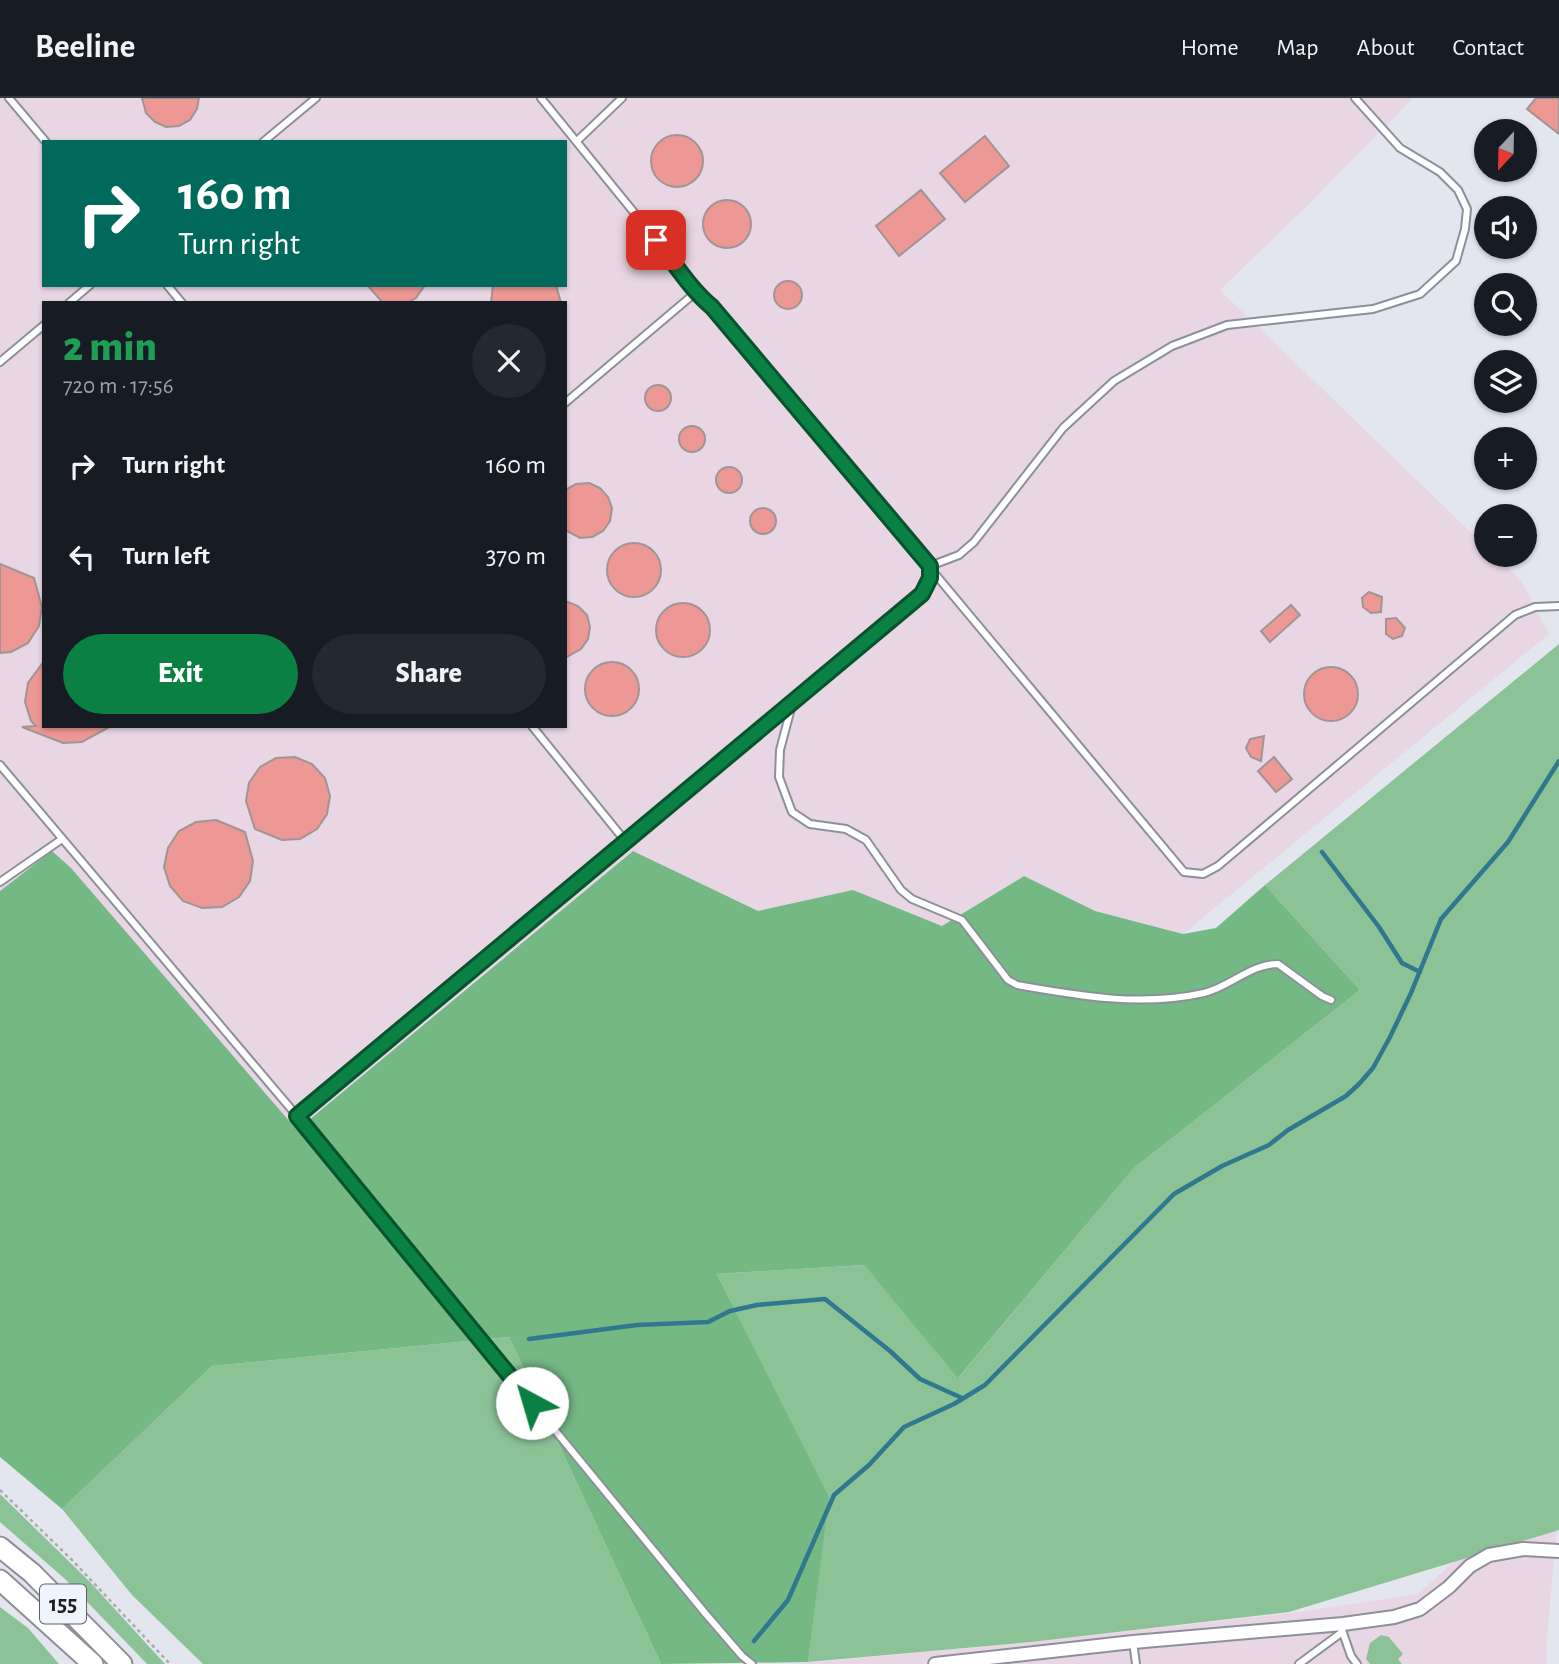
<!DOCTYPE html>
<html lang="en">
<head>
<meta charset="utf-8">
<style>
  body { margin:0; font-family:"Alegreya Sans",sans-serif; background:#242831; color:#f1f3f6; height:100vh; display:flex; flex-direction:column; font-size:26px; white-space:nowrap }
  * { box-sizing:border-box; margin:0 }
  p { font-size:23px; color:#9ea1a6 }
  .icon { flex:none; width:38px; height:38px; fill:none; stroke:currentColor; stroke-width:2; stroke-linecap:round; stroke-linejoin:round }
  .map { position:relative; flex:1; overflow:hidden }
  .panel { position:absolute; left:42px; top:203px; width:525px; height:427px; display:flex; flex-direction:column; background:#171b24; border-radius:0px; box-shadow:0 2px 5px #0004 }
  .panel>* { flex:none }
  .hud { position:absolute; left:42px; top:42px; width:525px; height:147px; border-radius:0px; box-shadow:0 2px 5px #0004; background:#00695c; color:#fff; overflow:hidden }
  .needle { width:46px; rotate:202deg }
  .tools { position:absolute; left:1474px; top:21px; display:grid; gap:14px }
  .tools a { display:grid; place-items:center; width:63px; height:63px; border-radius:50%; background:#171b24; box-shadow:0 2px 5px #0004; font-size:35px }
  .pin { position:absolute; display:grid; place-items:center; width:60px; height:60px; color:#fff; margin:-30px; border-radius:14px; box-shadow:0 4px 10px #0006 }
  .me { position:absolute; width:77px; margin:-38px; rotate:321deg; stroke-linejoin:round; filter:drop-shadow(0 0 5px #0008) }
  .turn { display:flex; align-items:center; gap:24px; height:147px; padding:0 21px; font-size:32px }
  .turn .icon { width:91px; height:91px; stroke-width:2.5 }
  .turn b { display:block; font-size:49px; line-height:60px }
  .round { display:grid; place-items:center; flex:none; width:74px; height:74px; border-radius:37px; background:#242831 }
  .head { display:flex; align-items:center; justify-content:space-between; height:119px; padding:0 21px }
  h1 { font-size:42px; font-weight:800; line-height:52px; color:#1e9e55 }
  .button { display:flex; gap:14px; margin-top:auto; padding:14px 21px }
  .button a { flex:1; height:80px; border-radius:42px; background:#0b8043; color:#fff; font-size:28px; font-weight:800; line-height:80px; text-align:center }
  .button a+a { background:#242831; color:#f1f3f6 }
  ul { padding:0; list-style:none }
  li { display:flex; align-items:center; gap:21px; height:91px; padding:0 21px }
  li div { flex:1 }
  li b { display:block; font-size:26px }
  li em { font-style:normal }
  header { display:flex; align-items:center; gap:42px; box-sizing:border-box; height:98px; padding:0 35px; background:#171b24; border-bottom:2px solid #363941 }
  header strong { font-size:33px }
  nav { display:flex; gap:38px; margin-inline-start:auto; font-size:24px }
  .map>svg:first-child { display:block }
  .industrial { fill:#e9d6e5; fill-rule:evenodd }
  .green { fill:#8bc397 }
  .forest { fill:#74b884 }
  .lines { fill:none; stroke-linecap:round; stroke-linejoin:round }
  .stream { stroke:#2f788e; stroke-width:4.5 }
  .building { fill:#ed9894; stroke:#9f9595; stroke-width:2 }
  .service-casing { stroke:#8d9098; stroke-width:10 }
  .minor-casing { stroke:#8d9098; stroke-width:16 }
  .primary-casing { stroke:#8d9098; stroke-width:23 }
  .path { stroke:#a8abb1; stroke-width:2.5; stroke-dasharray:3.5 3.5; stroke-linecap:butt }
  .service { stroke:#fff; stroke-width:6 }
  .minor { stroke:#fff; stroke-width:12 }
  .primary { stroke:#fff; stroke-width:19 }
  .route-casing { stroke:#07532c; stroke-width:18 }
  .route { stroke:#0b8043; stroke-width:12 }
  .labels { text-anchor:middle; dominant-baseline:central; stroke-width:5; stroke-linejoin:round; paint-order:stroke }
  .shield { fill:#f0f4fc; stroke:#5e6065; stroke-width:2 }
  .shield-label { font-size:23px; font-weight:bold; fill:#202124 }
</style>
</head>
<body>
<header>
<strong>Beeline</strong>
<nav><a>Home</a><a>Map</a><a>About</a><a>Contact</a></nav>
</header>
<div class="map">
<svg width="1559" height="1566" viewBox="0 0 1559 1566">
  <rect width="100%" height="100%" fill="#e3e6ee"/>
  <!-- industrial -->
  <path class="industrial" d="M0,0H1413L1308,107L1220,192L1486,449V457H1494L1522,484L1549,536L1183,836L1095,813L1024,778L942,828L853,792L758,813L633,753L297,1032L71,770L52,753L0,793ZM44,44H565V187H44ZM44,205H565V628H44Z
    M1557,1431L1546,1549L1547,1566H795L1031,1544L1292,1515L1418,1496L1484,1437Z"/>
  <!-- green -->
  <path class="green" d="M1559,546V1432L1289,1514L1031,1544L808,1564L828,1398L717,1176L864,1167L959,1279L1133,1071L1360,892L1265,787Z
    M509,1239L661,1566H203L132,1497L62,1411L212,1268Z
    M0,1396L90,1484L165,1566H147L65,1481L0,1424Z
    M0,1509L28,1530L59,1566H0Z
    M1381,1537L1389,1539L1403,1556L1398,1561L1402,1566H1370L1366,1561L1370,1545Z"/>
  <!-- forest -->
  <path class="forest" d="M52,753L71,770L297,1032L633,753L758,813L853,792L942,828L1024,778L1095,813L1183,836L1216,830L1265,787L1360,892L1133,1071L958,1280L864,1167L717,1176L829,1399L808,1564L661,1566L509,1239L212,1268L62,1411L0,1359V793Z"/>
  <g class="lines">
    <!-- stream -->
    <path class="stream" d="M1322,754L1379,829L1402,865L1420,874
      M529,1241L637,1227L708,1224L730,1213L757,1207L825,1201L890,1253L920,1281L962,1300
      M754,1543L788,1502L834,1397L869,1367L904,1329L954,1306L985,1287L1174,1096L1222,1068L1269,1047L1288,1032L1346,998L1359,986L1373,970L1390,939L1411,895L1441,821L1508,744L1559,663"/>
  </g>
  <!-- building -->
  <path class="building" d="M142,0H199L197,11L190,22L179,28L166,29L155,24L146,15Z
    M1536,0H1559V36L1527,11Z
    M651 63a26 26 0 1 1 52 0a26 26 0 1 1-52 0Z
    M985,38L1009,68L965,104L940,75Z
    M921,92L945,121L899,158L876,128Z
    M703 126a24 24 0 1 1 48 0a24 24 0 1 1-48 0Z
    M774 197a14 14 0 1 1 28 0a14 14 0 1 1-28 0Z
    M367,187H425L416,200L407,205H383Z
    M493,187H556L561,205H491Z
    M645 300a13 13 0 1 1 26 0a13 13 0 1 1-26 0Z
    M679 341a13 13 0 1 1 26 0a13 13 0 1 1-26 0Z
    M716 382a13 13 0 1 1 26 0a13 13 0 1 1-26 0Z
    M589,385L600,390L608,399L612,410L610,423L603,433L592,439L580,440L565,432V392L576,386Z
    M750 423a13 13 0 1 1 26 0a13 13 0 1 1-26 0Z
    M607 472a27 27 0 1 1 54 0a27 27 0 1 1-54 0Z
    M0,466L34,480L42,509L39,528L28,545L11,554L0,555Z
    M1369,494L1382,499L1381,514L1371,515L1363,509L1362,500Z
    M565,503L578,508L587,517L590,529L588,541L581,551L565,560Z
    M656 532a27 27 0 1 1 54 0a27 27 0 1 1-54 0Z
    M1291,507L1300,517L1270,544L1261,533Z
    M1396,520L1405,530L1402,538L1393,541L1386,536V521Z
    M44,563V628H111L82,644L63,645L22,629L36,628L31,623L25,604L28,585Z
    M585 591a27 27 0 1 1 54 0a27 27 0 1 1-54 0Z
    M1304 596a27 27 0 1 1 54 0a27 27 0 1 1-54 0Z
    M1264,638L1261,663L1251,659L1246,650L1250,641Z
    M295,659L312,666L325,680L330,698L327,716L317,731L300,741L282,742L255,731L246,703L249,685L260,669L276,660Z
    M1274,659L1292,681L1276,694L1258,673Z
    M216,722L245,734L253,763L250,783L239,799L222,809L202,810L183,803L170,788L164,769L168,750L179,733L196,724Z"/>
  <g class="lines">
    <defs>
      <path id="service" d="M9,0L46,44
        M541,0L688,181L695,195L712,209L1184,774L1203,776L1218,768L1515,517L1535,509L1559,508
        M577,43L622,0
        M263,44L316,0
        M167,187L182,205
        M69,205L90,187
        M0,264L44,227
        M565,305L695,195
        M793,603L780,652L779,679L792,714L810,726L846,731L866,742L901,792L912,801L962,822L1008,882L1017,887C1079,898 1141,909 1204,895C1230,889 1250,866 1278,866L1322,898L1331,902
        M532,628L626,744
        M0,667L297,1018L705,1515L742,1558L752,1566
        M0,784L62,741
        M297,1018L923,496L930,480V468L959,457L974,444L1063,330L1114,283L1172,248L1227,227L1373,211L1420,196L1456,163L1465,131L1467,111L1458,92L1440,74L1400,50L1355,0
        M1342,1532L1351,1558L1357,1566
        M1133,1544L1136,1566
        M1299,1566L1341,1535"/>
      <path id="minor" d="M935,1566L1133,1544L1343,1526L1394,1519L1420,1511L1449,1489L1470,1468L1489,1457L1523,1451L1559,1453"/>
      <path id="primary" d="M0,1449L32,1475L122,1566
        M0,1482L93,1566"/>
    </defs>
    <!-- service casing -->
    <use href="#service" class="service-casing"/>
    <!-- minor casing -->
    <use href="#minor" class="minor-casing"/>
    <!-- primary casing -->
    <use href="#primary" class="primary-casing"/>
    <!-- path -->
    <path class="path" d="M0,1392L72,1462L170,1566"/>
    <!-- service -->
    <use href="#service" class="service"/>
    <!-- minor -->
    <use href="#minor" class="minor"/>
    <!-- primary -->
    <use href="#primary" class="primary"/>
  </g>
  <g class="lines">
    <defs>
      <path id="route" d="M532,1305L297,1018L922,496L930,480V468L712,209C690,191 674,164 656,142"/>
    </defs>
    <!-- route casing -->
    <use href="#route" class="route-casing"/>
    <!-- route -->
    <use href="#route" class="route"/>
  </g>
  <g class="labels">
    <!-- shield labels -->
    <rect class="shield" x="40" y="1486.5" width="46" height="39" rx="5"/>
    <g class="shield-label">
      <text x="63" y="1506">155</text>
    </g>
  </g>
</svg>
<div class="tools">
<a><svg class="needle" viewBox="-14 -14 28 28"><path d="M0-13l5 13h-10z" fill="#e53935"/><path d="M0 13l5-13h-10z" fill="#9ea1a6"/></svg></a>
<a><svg class="icon" aria-label="sound" viewBox="0 0 24 24"><path d="M4 9h4l5-4v14l-5-4H4zM17 9q2 3 0 6"/></svg></a>
<a><svg class="icon" aria-label="search" viewBox="0 0 24 24"><circle cx="10" cy="10" r="6"/><path d="M15 15l6 6"/></svg></a>
<a><svg class="icon" aria-label="layers" viewBox="0 0 24 24"><path d="M12 4l9 5-9 5-9-5zM3 14l9 5 9-5"/></svg></a>
<a>+</a>
<a>−</a>
</div>
<div class="pin" style="left:656px;top:142px;background:#d93025"><svg class="icon" aria-label="arrive" viewBox="0 0 24 24"><path d="M6 21V4h12l-3 4 3 4H6"/></svg></div>
<svg class="me" style="left:532px;top:1305px" viewBox="-20 -20 40 40"><circle r="19" fill="#fff"/><path d="M0-13L10 11 0 6-10 11z" fill="#0b8043"/></svg>
<div class="hud">
<div class="turn"><svg class="icon" aria-label="right" viewBox="0 0 24 24"><path d="M7 20v-9h11M14 6l5 5-5 5"/></svg><div><b>160 m</b>Turn right</div></div>
</div>
<section class="panel">
<div class="head"><div><h1>2 min</h1><p>720 m · 17:56</p></div><a class="round"><svg class="icon" aria-label="close" viewBox="0 0 24 24"><path d="M6 6l12 12M18 6L6 18"/></svg></a></div>
<ul>
<li><svg class="icon" aria-label="right" viewBox="0 0 24 24"><path d="M7 20v-9h11M14 6l5 5-5 5"/></svg><div><b>Turn right</b></div><em>160 m</em></li>
<li><svg class="icon" aria-label="left" viewBox="0 0 24 24"><path d="M17 20v-9H6M10 6l-5 5 5 5"/></svg><div><b>Turn left</b></div><em>370 m</em></li>
</ul>
<div class="button"><a>Exit</a><a>Share</a></div>
</section>
</div>
</body>
</html>
